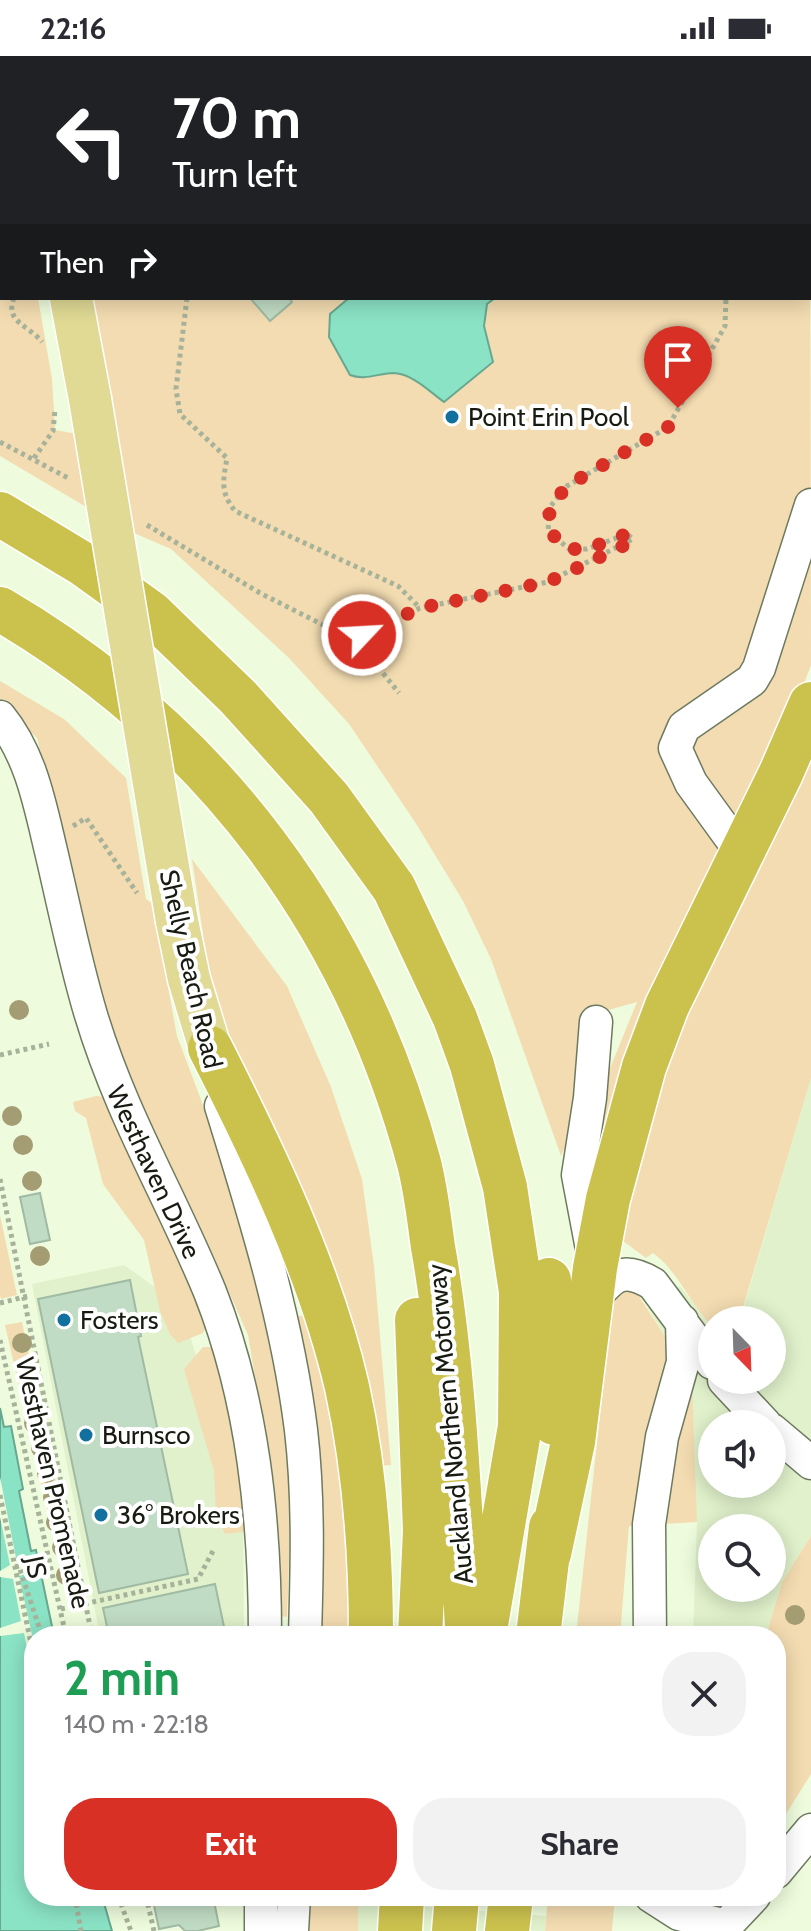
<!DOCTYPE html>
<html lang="en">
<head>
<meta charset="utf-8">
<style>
  body { margin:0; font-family:Cabin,sans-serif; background:#f2f2f3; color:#2b2b33; height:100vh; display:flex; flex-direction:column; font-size:30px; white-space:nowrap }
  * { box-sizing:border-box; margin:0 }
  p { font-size:26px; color:#7c7c81 }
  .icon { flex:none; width:44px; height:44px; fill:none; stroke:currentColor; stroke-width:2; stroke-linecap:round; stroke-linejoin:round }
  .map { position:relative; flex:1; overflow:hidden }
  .sheet { position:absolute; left:24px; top:1570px; width:762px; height:280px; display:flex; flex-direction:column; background:#fff; border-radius:32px; box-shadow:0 4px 20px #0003 }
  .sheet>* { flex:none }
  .hud { position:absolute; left:0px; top:0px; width:812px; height:244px; box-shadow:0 4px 20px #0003; background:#202124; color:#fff; overflow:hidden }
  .needle { width:52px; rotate:157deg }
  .buttons { position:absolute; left:698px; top:1250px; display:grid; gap:16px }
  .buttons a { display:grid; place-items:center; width:88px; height:88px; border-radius:50%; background:#fff; box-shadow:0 4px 20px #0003; font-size:40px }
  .pin { position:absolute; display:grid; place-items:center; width:68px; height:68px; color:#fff; margin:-82px -34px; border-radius:50% 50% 50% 0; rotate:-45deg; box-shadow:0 0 8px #0007 }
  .pin .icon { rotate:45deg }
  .me { position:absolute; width:88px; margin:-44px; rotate:65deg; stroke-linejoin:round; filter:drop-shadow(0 0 6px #0008) }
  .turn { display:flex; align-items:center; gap:28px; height:168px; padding:0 40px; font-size:36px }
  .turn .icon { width:104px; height:104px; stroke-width:2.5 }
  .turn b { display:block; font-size:56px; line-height:68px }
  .then { display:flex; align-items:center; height:76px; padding:0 40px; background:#0003; gap:16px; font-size:30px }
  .round { display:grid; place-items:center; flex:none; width:84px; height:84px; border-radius:32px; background:#f2f2f3 }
  .headline { display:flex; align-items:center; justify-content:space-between; height:136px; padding:0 40px }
  h1 { font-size:48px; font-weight:700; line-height:60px; color:#1e9e55 }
  .button { display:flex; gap:16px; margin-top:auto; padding:16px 40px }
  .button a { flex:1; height:92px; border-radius:32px; background:#d93025; color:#fff; font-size:32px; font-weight:700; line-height:92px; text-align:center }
  .button a+a { background:#f2f2f3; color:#2b2b33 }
  .status { display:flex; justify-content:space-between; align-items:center; height:56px; padding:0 40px; background:#fff; direction:ltr }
  .status svg { height:22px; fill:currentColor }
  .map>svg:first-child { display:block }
  .built { fill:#e0f1cb; fill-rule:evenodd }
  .green { fill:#f3dcb1 }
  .water { fill:#8be3c6; stroke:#68a790; stroke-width:2 }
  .pier { fill:#eefcdd }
  .building { fill:#c1dcc4; stroke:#a0baa4; stroke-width:2 }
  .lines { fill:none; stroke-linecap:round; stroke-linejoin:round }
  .minor-casing { stroke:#6e7a5f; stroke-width:35 }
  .major-casing { stroke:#fff; stroke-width:45 }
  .highway-casing { stroke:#fff; stroke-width:47 }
  .path { stroke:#a7b29a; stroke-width:5; stroke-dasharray:4 4; stroke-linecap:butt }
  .minor { stroke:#fff; stroke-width:32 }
  .major { stroke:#e0da95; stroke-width:42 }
  .highway { stroke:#cbc24e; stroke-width:44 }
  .major-bridge-casing { stroke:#fff; stroke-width:45; stroke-linecap:butt }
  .major-bridge { stroke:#e0da95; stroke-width:42 }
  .tree { fill:#a49c72 }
  .route { stroke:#d93025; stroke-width:14; stroke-dasharray:0 25.2 }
  .poi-dot { fill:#11709e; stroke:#fff; stroke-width:3 }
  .labels { text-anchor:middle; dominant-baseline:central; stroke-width:8; stroke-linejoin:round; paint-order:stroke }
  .poi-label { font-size:26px; fill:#171b11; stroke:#fff; text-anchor:start }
  .street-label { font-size:26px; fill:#171b11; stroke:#fff }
</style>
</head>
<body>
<div class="status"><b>22:16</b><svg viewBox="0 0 49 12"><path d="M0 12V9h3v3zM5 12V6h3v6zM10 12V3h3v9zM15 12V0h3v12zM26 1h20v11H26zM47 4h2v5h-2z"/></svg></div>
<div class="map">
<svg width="811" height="1875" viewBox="0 0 811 1875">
  <rect width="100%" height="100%" fill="#eefcdd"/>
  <!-- built -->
  <path class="built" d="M811,1022V1480L782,1526L766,1580H693L697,1466L672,1291L648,1252L680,1230L712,1270V1324H772V1264H734L743,1254ZM712,1368H772V1428H712ZM712,1472H772V1532H712Z
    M124,1209L180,1249L243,1447L244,1580H100L32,1228Z
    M358,1845L546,1860L545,1875H358Z"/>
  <!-- green -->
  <path class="green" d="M0,0H785L786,2H2V5Z
    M810,65L811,609L794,654L589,1123L604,1027L637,946L584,961L576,1067L561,1100L491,903L463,845L415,766L349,668L289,602L171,493L120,471L0,400V102L2,242H38L52,323L55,374L100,382L80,242H810Z
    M0,625L64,663L126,722L146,843L153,848L177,980L238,1142L271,1249L292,1422L287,1561L281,1560L274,1433L248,1279L218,1211L120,1012L37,682L0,646Z
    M811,695V1022L742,1255L734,1264H712V1270C690,1248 678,1215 653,1197L646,1202L623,1185L622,1175L642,1073L683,957Z
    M192,803L287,930L331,1031L362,1123L374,1210L391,1409L374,1410L262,1069L211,933Z
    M96,1040L105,1041L208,1267L203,1277L178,1287L170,1278L160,1255L144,1184L103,1128L86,1062L75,1055L73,1046Z
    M0,1159L17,1239L1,1243L0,1239Z
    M619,1229L635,1234L672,1291L691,1302L697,1466L629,1470L620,1580H576L613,1239Z
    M313,1256L329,1319L358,1580H316L291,1263Z
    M22,1266L80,1542L68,1544L5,1269Z
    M203,1291H214L223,1300L249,1475L225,1478L216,1458L214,1415L184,1313Z
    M811,1480V1718L776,1774V1580H766L782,1526Z
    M307,1840H358V1875H305Z
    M548,1840H615L612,1875H545Z"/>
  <!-- water -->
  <path class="water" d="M349,242H495L487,248L484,270L493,306L444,346C430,336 413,318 394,317C379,317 365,325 350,319L329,281L330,258Z
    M0,1352L4,1371L11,1370L23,1433L19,1435L31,1495L36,1494L54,1580H34V1840H102L112,1875H0Z"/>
  <!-- pier -->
  <path class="pier" d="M0,1421L16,1502L23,1506L26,1518L19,1520L34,1588V1626L24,1577L0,1580V1572L21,1565L13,1523L0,1521V1515L10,1509L0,1461Z"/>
  <!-- building -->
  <path class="building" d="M250,242H289L292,246L270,265Z
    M40,1137L50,1184L30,1188L20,1141Z
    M130,1224L141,1280L138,1281L188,1518L99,1537L38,1243Z
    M215,1528L226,1580H109L103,1552Z
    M152,1840H213L219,1870L198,1875H185L179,1869L159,1873Z"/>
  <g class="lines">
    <defs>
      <path id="minor" d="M243,0L245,2
        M0,661C31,699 40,749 51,795C64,850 75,906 91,959C121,1059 171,1141 210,1236C253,1345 265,1464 265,1580
        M741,796L691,727L675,692L684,671L752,624L759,612L811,449
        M221,1050C254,1157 287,1262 301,1374C309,1442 307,1512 305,1580
        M592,1193L578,1119L590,1042L596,966
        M591,1246C612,1220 622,1209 653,1228L712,1307
        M724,1324L765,1368
        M772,1374L811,1407
        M650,1580L649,1468L662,1381L683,1306L682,1265
        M776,1816L811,1774
        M651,1840L679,1858L726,1870
        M261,1875V1840
        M292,1875L294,1840
        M721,1875L754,1840"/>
      <path id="major" d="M0,28L2,30
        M71,242L90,343
        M177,865L189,923L210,992"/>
      <path id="highway" d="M810,11L811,14
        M0,458L83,508L151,557L238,641L329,742L394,832L455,962L472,1009L505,1131L521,1236L520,1370L484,1580
        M0,553C213,678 355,869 419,1107C426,1134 429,1163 433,1191C455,1315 459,1443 467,1570
        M210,992C264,1098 320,1215 347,1331C365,1413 371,1496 371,1580
        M549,1224L554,1367
        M417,1264L425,1475L420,1580
        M549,1498L573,1386L595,1212L608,1143L644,1011L667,950L781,717L811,648
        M538,1580L551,1471
        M400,1875L402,1840
        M454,1875L457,1840
        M507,1875L511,1840"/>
    </defs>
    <!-- minor casing -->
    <use href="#minor" class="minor-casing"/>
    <!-- major casing -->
    <use href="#major" class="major-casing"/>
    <!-- highway casing -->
    <use href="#highway" class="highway-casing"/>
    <!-- path -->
    <path class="path" d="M124,0L125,2
      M708,0V2
      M0,67L2,71
      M14,242C4,266 30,270 42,286
      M187,242L176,333L180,358L227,402C223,425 220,436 235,455L398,530L420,552
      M0,386L70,423
      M34,402L53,375L55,354
      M147,469L260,537L343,579H362L420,552L548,526L633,483L627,478L587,493H569L548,475L550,451L567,430L668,371L725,270L726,242
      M353,580L399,637
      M73,770L86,762L137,837
      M0,999L49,988
      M0,1123L92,1580
      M0,1247L28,1240
      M0,1284L66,1580
      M0,1439L34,1602
      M15,1511L19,1510L42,1580
      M61,1553L198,1523L213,1495
      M48,1580L65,1577
      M75,1840L81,1875
      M118,1840L131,1875
      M146,1840L154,1875"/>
    <!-- minor -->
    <use href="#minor" class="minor"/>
    <!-- major -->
    <use href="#major" class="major"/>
    <!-- highway -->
    <use href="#highway" class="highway"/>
    <defs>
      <path id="major-bridge" d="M90,343L177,865"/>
    </defs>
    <!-- major-bridge casing -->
    <use href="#major-bridge" class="major-bridge-casing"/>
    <!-- major-bridge -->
    <use href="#major-bridge" class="major-bridge"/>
  </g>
  <!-- trees -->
  <g class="tree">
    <circle cx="19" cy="954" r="10"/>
    <circle cx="12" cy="1060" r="10"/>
    <circle cx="23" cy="1089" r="10"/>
    <circle cx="32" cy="1125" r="10"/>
    <circle cx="40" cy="1200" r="10"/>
    <circle cx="22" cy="1287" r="10"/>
    <circle cx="34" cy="1367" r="10"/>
    <circle cx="41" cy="1392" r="10"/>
    <circle cx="47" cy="1417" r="10"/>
    <circle cx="53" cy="1441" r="10"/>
    <circle cx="56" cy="1466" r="10"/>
    <circle cx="62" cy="1491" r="10"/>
    <circle cx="66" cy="1519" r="10"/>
    <circle cx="795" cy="1559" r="10"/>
  </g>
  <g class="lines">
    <!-- route -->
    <path class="route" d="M362,579L420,552L548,526L631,486V479L627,478L587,493H569L548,475L550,451L567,430L668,371L678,352"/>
  </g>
  <!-- markers -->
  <g class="poi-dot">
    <circle cx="452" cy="361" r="8"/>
    <circle cx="64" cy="1264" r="8"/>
    <circle cx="86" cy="1379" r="8"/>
    <circle cx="101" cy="1459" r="8"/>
  </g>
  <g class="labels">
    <!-- poi labels -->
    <g class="poi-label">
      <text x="468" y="361">Point Erin Pool</text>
      <text x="80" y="1264">Fosters</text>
      <text x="102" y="1379">Burnsco</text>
      <text x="117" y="1459">36° Brokers</text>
    </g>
    <!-- street labels -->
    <g class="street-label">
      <text transform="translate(191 913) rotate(77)">Shelly Beach Road</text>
      <text transform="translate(154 1116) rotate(65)">Westhaven Drive</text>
      <text transform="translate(450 1368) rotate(-95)">Auckland Northern Motorway</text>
      <text transform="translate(53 1427) rotate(77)">Westhaven Promenade</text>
      <text transform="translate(36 1511) rotate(78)">JS</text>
    </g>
  </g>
</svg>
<div class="buttons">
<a><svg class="needle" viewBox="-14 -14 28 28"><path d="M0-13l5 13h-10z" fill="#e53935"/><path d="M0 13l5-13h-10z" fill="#7c7c81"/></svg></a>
<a><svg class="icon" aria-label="sound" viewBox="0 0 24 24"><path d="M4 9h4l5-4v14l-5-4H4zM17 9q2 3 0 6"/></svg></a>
<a><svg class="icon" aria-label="search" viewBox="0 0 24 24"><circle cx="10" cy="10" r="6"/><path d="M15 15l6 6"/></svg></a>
</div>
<div class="pin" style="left:678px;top:352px;background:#d93025"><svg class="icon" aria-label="arrive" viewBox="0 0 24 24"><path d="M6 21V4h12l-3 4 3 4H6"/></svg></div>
<svg class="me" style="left:362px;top:579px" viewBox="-20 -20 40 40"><circle r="17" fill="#d93025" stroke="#fff" stroke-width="3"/><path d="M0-11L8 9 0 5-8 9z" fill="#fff"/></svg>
<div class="hud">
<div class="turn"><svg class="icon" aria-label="left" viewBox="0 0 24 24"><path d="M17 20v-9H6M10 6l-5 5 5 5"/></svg><div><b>70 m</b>Turn left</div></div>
<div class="then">Then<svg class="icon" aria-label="right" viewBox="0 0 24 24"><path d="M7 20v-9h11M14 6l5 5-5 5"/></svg></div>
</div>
<section class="sheet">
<div class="headline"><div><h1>2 min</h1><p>140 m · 22:18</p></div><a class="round"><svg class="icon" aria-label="close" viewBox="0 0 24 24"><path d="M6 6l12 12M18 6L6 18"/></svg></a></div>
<div class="button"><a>Exit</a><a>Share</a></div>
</section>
</div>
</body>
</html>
